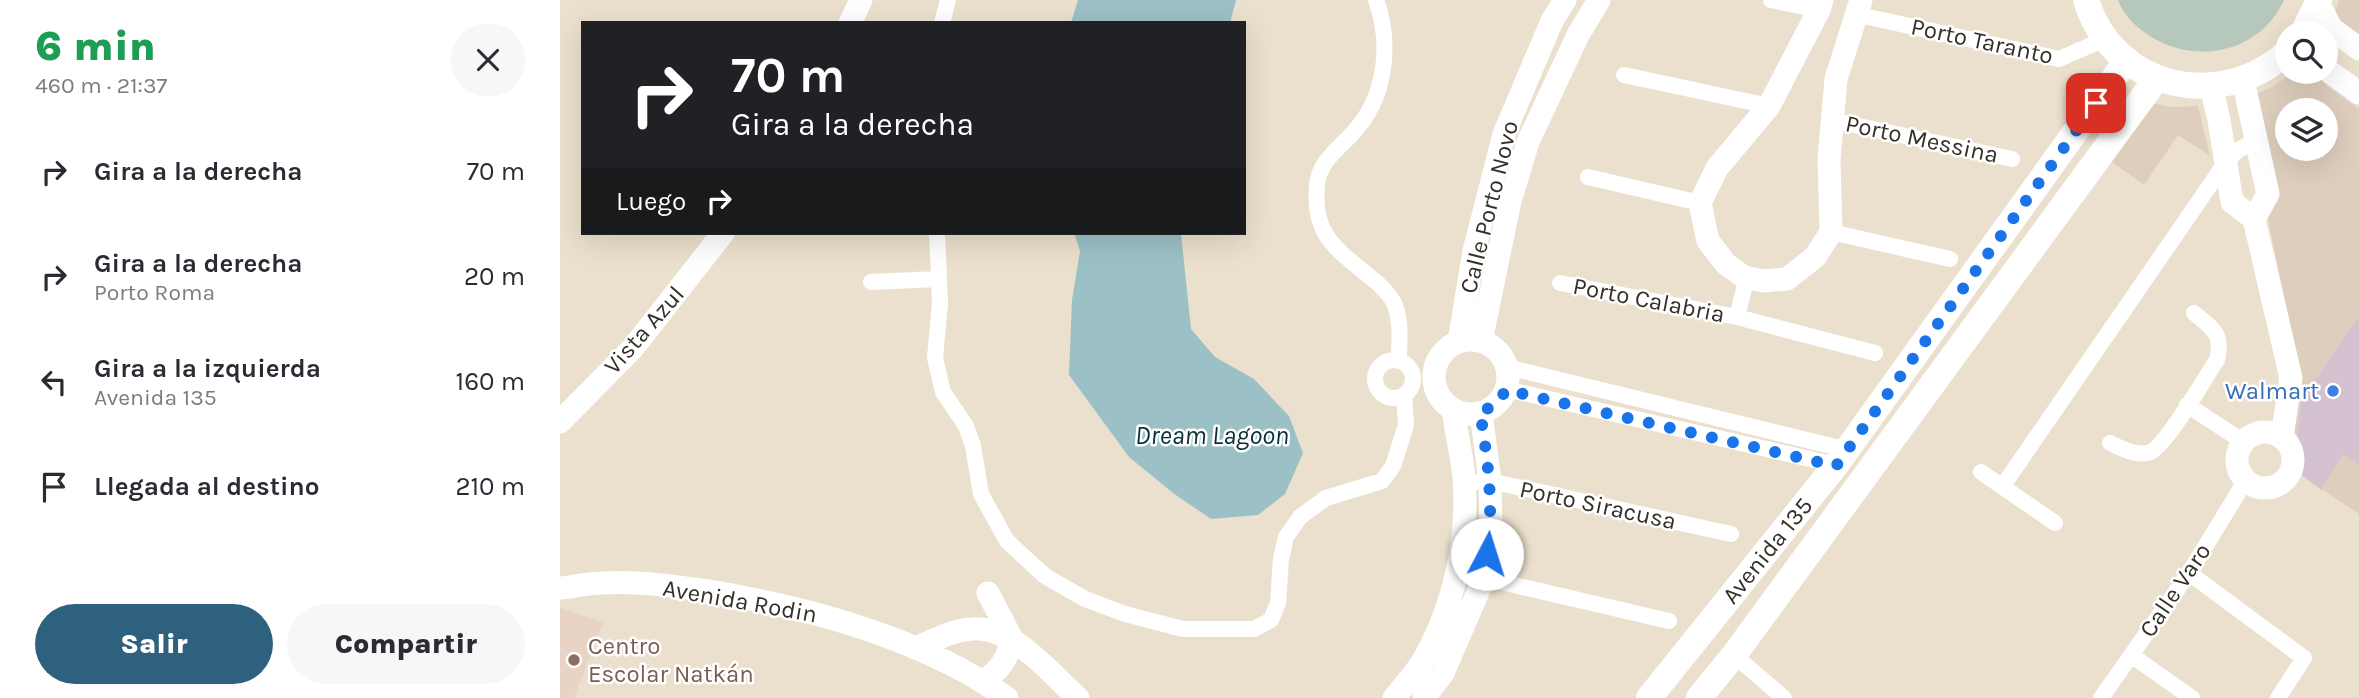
<!DOCTYPE html>
<html lang="es">
<head>
<meta charset="utf-8">
<style>
  body { margin:0; font-family:Karla,sans-serif; background:#f7f7f7; color:#2b2b33; height:100vh; display:flex; flex-direction:column; font-size:26px; white-space:nowrap }
  * { box-sizing:border-box; margin:0 }
  p { font-size:23px; color:#7c7c81 }
  .icon { flex:none; width:38px; height:38px; fill:none; stroke:currentColor; stroke-width:2; stroke-linecap:round; stroke-linejoin:round }
  .map { position:relative; flex:1; overflow:hidden }
  .panel { display:flex; flex-direction:column; background:#fff; width:560px }
  .panel>* { flex:none }
  .guide { position:absolute; left:21px; top:21px; width:665px; height:214px; border-radius:0px; box-shadow:0 7px 28px #0002; background:#202124; color:#fff; overflow:hidden }
  .tools { position:absolute; left:1715px; top:21px; display:grid; gap:14px }
  .tools a { display:grid; place-items:center; width:63px; height:63px; border-radius:50%; background:#fff; box-shadow:0 7px 28px #0002; font-size:35px }
  .pin { position:absolute; display:grid; place-items:center; width:60px; height:60px; color:#fff; margin:-30px; border-radius:14px; box-shadow:0 4px 10px #0006 }
  .me { position:absolute; width:77px; margin:-38px; rotate:5deg; stroke-linejoin:round; filter:drop-shadow(0 0 5px #0008) }
  .turn { display:flex; align-items:center; gap:24px; height:147px; padding:0 35px; font-size:32px }
  .turn .icon { width:91px; height:91px; stroke-width:2.5 }
  .turn b { display:block; font-size:49px; line-height:60px }
  .then { display:flex; align-items:center; height:66px; padding:0 35px; background:#0003; gap:14px; font-size:26px }
  .round { display:grid; place-items:center; flex:none; width:74px; height:74px; border-radius:37px; background:#f7f7f7 }
  .summary { display:flex; align-items:center; justify-content:space-between; height:119px; padding:0 35px }
  h1 { font-size:42px; font-weight:800; line-height:52px; color:#1e9e55 }
  .cta { display:flex; gap:14px; margin-top:auto; padding:14px 35px }
  .cta a { flex:1; height:80px; border-radius:42px; background:#2d617d; color:#fff; font-size:28px; font-weight:800; line-height:80px; text-align:center }
  .cta a+a { background:#f7f7f7; color:#2b2b33 }
  ul { padding:0; list-style:none }
  li { display:flex; align-items:center; gap:21px; height:105px; padding:0 35px }
  li div { flex:1 }
  li b { display:block; font-size:26px }
  li em { font-style:normal }
  main { display:flex; flex:1; min-height:0 }
  .map>svg:first-child { display:block }
  .commercial { fill:#decebd; fill-rule:evenodd }
  .education { fill:#e8d3c5 }
  .green { fill:#b6c8bb }
  .water { fill:#9bc1c7 }
  .building { fill:#d5c2d1 }
  .lines { fill:none; stroke-linecap:round; stroke-linejoin:round }
  .street { stroke:#fff; stroke-width:16 }
  .secondary { stroke:#fff; stroke-width:23 }
  .primary { stroke:#fff; stroke-width:26 }
  .route { stroke:#1a73e8; stroke-width:12; stroke-dasharray:0 21.6 }
  .shop-dot { fill:#3f7fe0; stroke:#fff; stroke-width:2.5 }
  .education-dot { fill:#8d6e63; stroke:#fff; stroke-width:2.5 }
  .labels { text-anchor:middle; dominant-baseline:central; stroke-width:5; stroke-linejoin:round; paint-order:stroke }
  .street-label { font-size:24px; fill:#343029; stroke:#fff }
  .shop-label { font-size:24px; fill:#366cbe; stroke:#fff; text-anchor:end }
  .education-label { font-size:24px; fill:#785e54; stroke:#fff; text-anchor:start }
  .water-label { font-size:26px; font-style:italic; fill:#082f34; stroke:#fff }
</style>
</head>
<body>
<main>
<section class="panel">
<div class="summary"><div><h1>6 min</h1><p>460 m · 21:37</p></div><a class="round"><svg class="icon" aria-label="close" viewBox="0 0 24 24"><path d="M6 6l12 12M18 6L6 18"/></svg></a></div>
<ul>
<li><svg class="icon" aria-label="right" viewBox="0 0 24 24"><path d="M7 20v-9h11M14 6l5 5-5 5"/></svg><div><b>Gira a la derecha</b></div><em>70 m</em></li>
<li><svg class="icon" aria-label="right" viewBox="0 0 24 24"><path d="M7 20v-9h11M14 6l5 5-5 5"/></svg><div><b>Gira a la derecha</b><p>Porto Roma</p></div><em>20 m</em></li>
<li><svg class="icon" aria-label="left" viewBox="0 0 24 24"><path d="M17 20v-9H6M10 6l-5 5 5 5"/></svg><div><b>Gira a la izquierda</b><p>Avenida 135</p></div><em>160 m</em></li>
<li><svg class="icon" aria-label="arrive" viewBox="0 0 24 24"><path d="M6 21V4h12l-3 4 3 4H6"/></svg><div><b>Llegada al destino</b></div><em>210 m</em></li>
</ul>
<div class="cta"><a>Salir</a><a>Compartir</a></div>
</section>
<div class="map">
<svg width="1799" height="698" viewBox="0 0 1799 698">
  <rect width="100%" height="100%" fill="#ebe0cd"/>
  <!-- commercial -->
  <path class="commercial" d="M1779,0H1799V39L1772,19Z
    M1734,72H1754L1767,86L1799,109V514L1737,473L1744,456L1739,437L1727,422L1737,357L1707,215L1693,101L1698,93L1714,86ZM1727,110H1766V149H1727Z
    M1586,102L1612,107L1638,106L1650,156L1618,135L1584,185L1548,159Z"/>
  <!-- education -->
  <path class="education" d="M0,608L43,622L14,698H0Z"/>
  <!-- green -->
  <path class="green" d="M1558,0H1724C1701,52 1636,66 1590,36C1577,28 1563,15 1558,0Z"/>
  <!-- water -->
  <path class="water" d="M518,0H676L670,23H511Z
    M514,233H621L631,329L655,357L694,379L729,416L743,453L725,494L698,515L651,519L613,493L569,457L509,375L512,300L520,251Z"/>
  <!-- building -->
  <path class="building" d="M1799,316V464L1783,454L1761,490L1738,471L1744,457L1737,435L1742,399Z"/>
  <g class="lines">
    <!-- street -->
    <path class="street" d="M816,0C832,45 826,98 792,134C777,150 759,162 757,185C752,234 775,248 809,276C818,283 829,293 834,303C842,321 839,342 839,361
      M1211,0L1259,10
      M1295,14L1499,59L1545,39
      M382,23L388,0
      M1064,75L1209,106
      M1271,120L1452,159
      M1028,177L1140,203
      M1271,232L1390,259
      M377,233L380,303L375,358L383,392L406,426L413,446L421,494L447,541L485,576L525,599L565,614L623,629H694L711,620L718,603L721,559L726,537L740,517L766,498L822,481L833,466L846,425L844,396
      M311,282L379,279
      M1000,283L1177,317L1315,353
      M1177,317L1187,277
      M815 379a19 19 0 1 1 38 0a19 19 0 1 1-38 0Z
      M947,367L1288,450
      M946,389L1276,465
      M1627,405L1684,442
      M1550,443C1563,449 1574,455 1588,453C1605,449 1645,377 1657,360C1663,333 1653,329 1634,313
      M1421,472L1495,523
      M904,483L930,481L1171,534
      M1442,487L1666,162L1678,150L1696,141
      M1629,573L1744,658L1718,698
      M924,578L1109,621
      M1174,655L1224,698
      M1571,655L1632,698
      M1541,698L1629,573L1686,480"/>
    <!-- secondary -->
    <path class="secondary" d="M1262,0L1259,10L1209,106L1157,168L1140,203L1148,241L1166,264L1184,277L1203,281L1227,279L1255,257L1271,232L1269,159L1276,79L1301,0
      M1758,2L1771,28L1799,49
      M290,23L301,0
      M1766,69L1799,93
      M1683,80L1708,194L1694,219
      M1651,86L1659,120L1672,202L1694,219
      M1694,219L1731,378L1722,437
      M874 377a37 37 0 1 1 74 0a37 37 0 1 1-74 0Z
      M921,341L950,201L968,142L1018,35L1039,0
      M899,342L914,251L944,134L992,21L1005,0
      M0,422L73,348L163,233
      M1677 460a28 28 0 1 1 56 0a28 28 0 1 1-56 0Z
      M0,588C14,587 28,583 42,583C77,581 114,586 148,591C247,607 365,639 447,698
      M355,648C373,641 392,630 412,629C453,626 490,673 518,698
      M424,681C441,669 447,659 452,639L428,593
      M834,698C843,687 853,676 861,664C893,611 909,540 904,478C902,455 896,432 893,409
      M864,698L883,673L924,578L931,530L930,481L921,413"/>
    <!-- primary -->
    <g class="primary">
      <path d="M1526,0C1553,89 1660,113 1727,52"/>
      <path d="M1743,33L1759,0"/>
      <path id="s1" d="M1089,698L1276,465L1567,60"/>
      <path d="M1139,698L1174,655L1597,78"/>
    </g>
  </g>
  <g class="lines">
    <!-- route -->
    <path class="route" d="M927,554C934,507 928,460 920,412C933,407 939,401 946,390L1276,466L1536,103"/>
  </g>
  <!-- markers -->
  <circle class="shop-dot" cx="1773" cy="391" r="7"/>
  <circle class="education-dot" cx="14" cy="660" r="7"/>
  <g class="labels">
    <!-- street labels -->
    <g class="street-label">
      <text transform="translate(1422 41) rotate(12)">Porto Taranto</text>
      <text transform="translate(1362 139) rotate(12)">Porto Messina</text>
      <text transform="translate(929 207) rotate(-76)">Calle Porto Novo</text>
      <text transform="translate(1089 300) rotate(11)">Porto Calabria</text>
      <text transform="translate(84 330) rotate(-49)">Vista Azul</text>
      <text transform="translate(1038 505) rotate(12)">Porto Siracusa</text>
      <text stroke="none"><textPath href="#s1" startOffset="189">Avenida 135</textPath></text>
      <text transform="translate(1615 590) rotate(-56)">Calle Varo</text>
      <text transform="translate(180 601) rotate(10)">Avenida Rodin</text>
    </g>
    <!-- shop labels -->
    <g class="shop-label">
      <text x="1759" y="391">Walmart</text>
    </g>
    <!-- education labels -->
    <g class="education-label">
      <text x="28" y="646">Centro<tspan x="28" dy="28">Escolar Natkán</tspan></text>
    </g>
    <!-- water labels -->
    <g class="water-label">
      <text x="652" y="435">Dream Lagoon</text>
    </g>
  </g>
</svg>
<div class="tools">
<a><svg class="icon" aria-label="search" viewBox="0 0 24 24"><circle cx="10" cy="10" r="6"/><path d="M15 15l6 6"/></svg></a>
<a><svg class="icon" aria-label="layers" viewBox="0 0 24 24"><path d="M12 4l9 5-9 5-9-5zM3 14l9 5 9-5"/></svg></a>
</div>
<div class="pin" style="left:1536px;top:103px;background:#d93025"><svg class="icon" aria-label="arrive" viewBox="0 0 24 24"><path d="M6 21V4h12l-3 4 3 4H6"/></svg></div>
<svg class="me" style="left:927px;top:554px" viewBox="-20 -20 40 40"><circle r="19" fill="#fff"/><path d="M0-13L10 11 0 6-10 11z" fill="#1a73e8"/></svg>
<div class="guide">
<div class="turn"><svg class="icon" aria-label="right" viewBox="0 0 24 24"><path d="M7 20v-9h11M14 6l5 5-5 5"/></svg><div><b>70 m</b>Gira a la derecha</div></div>
<div class="then">Luego<svg class="icon" aria-label="right" viewBox="0 0 24 24"><path d="M7 20v-9h11M14 6l5 5-5 5"/></svg></div>
</div>
</div>
</main>
</body>
</html>
